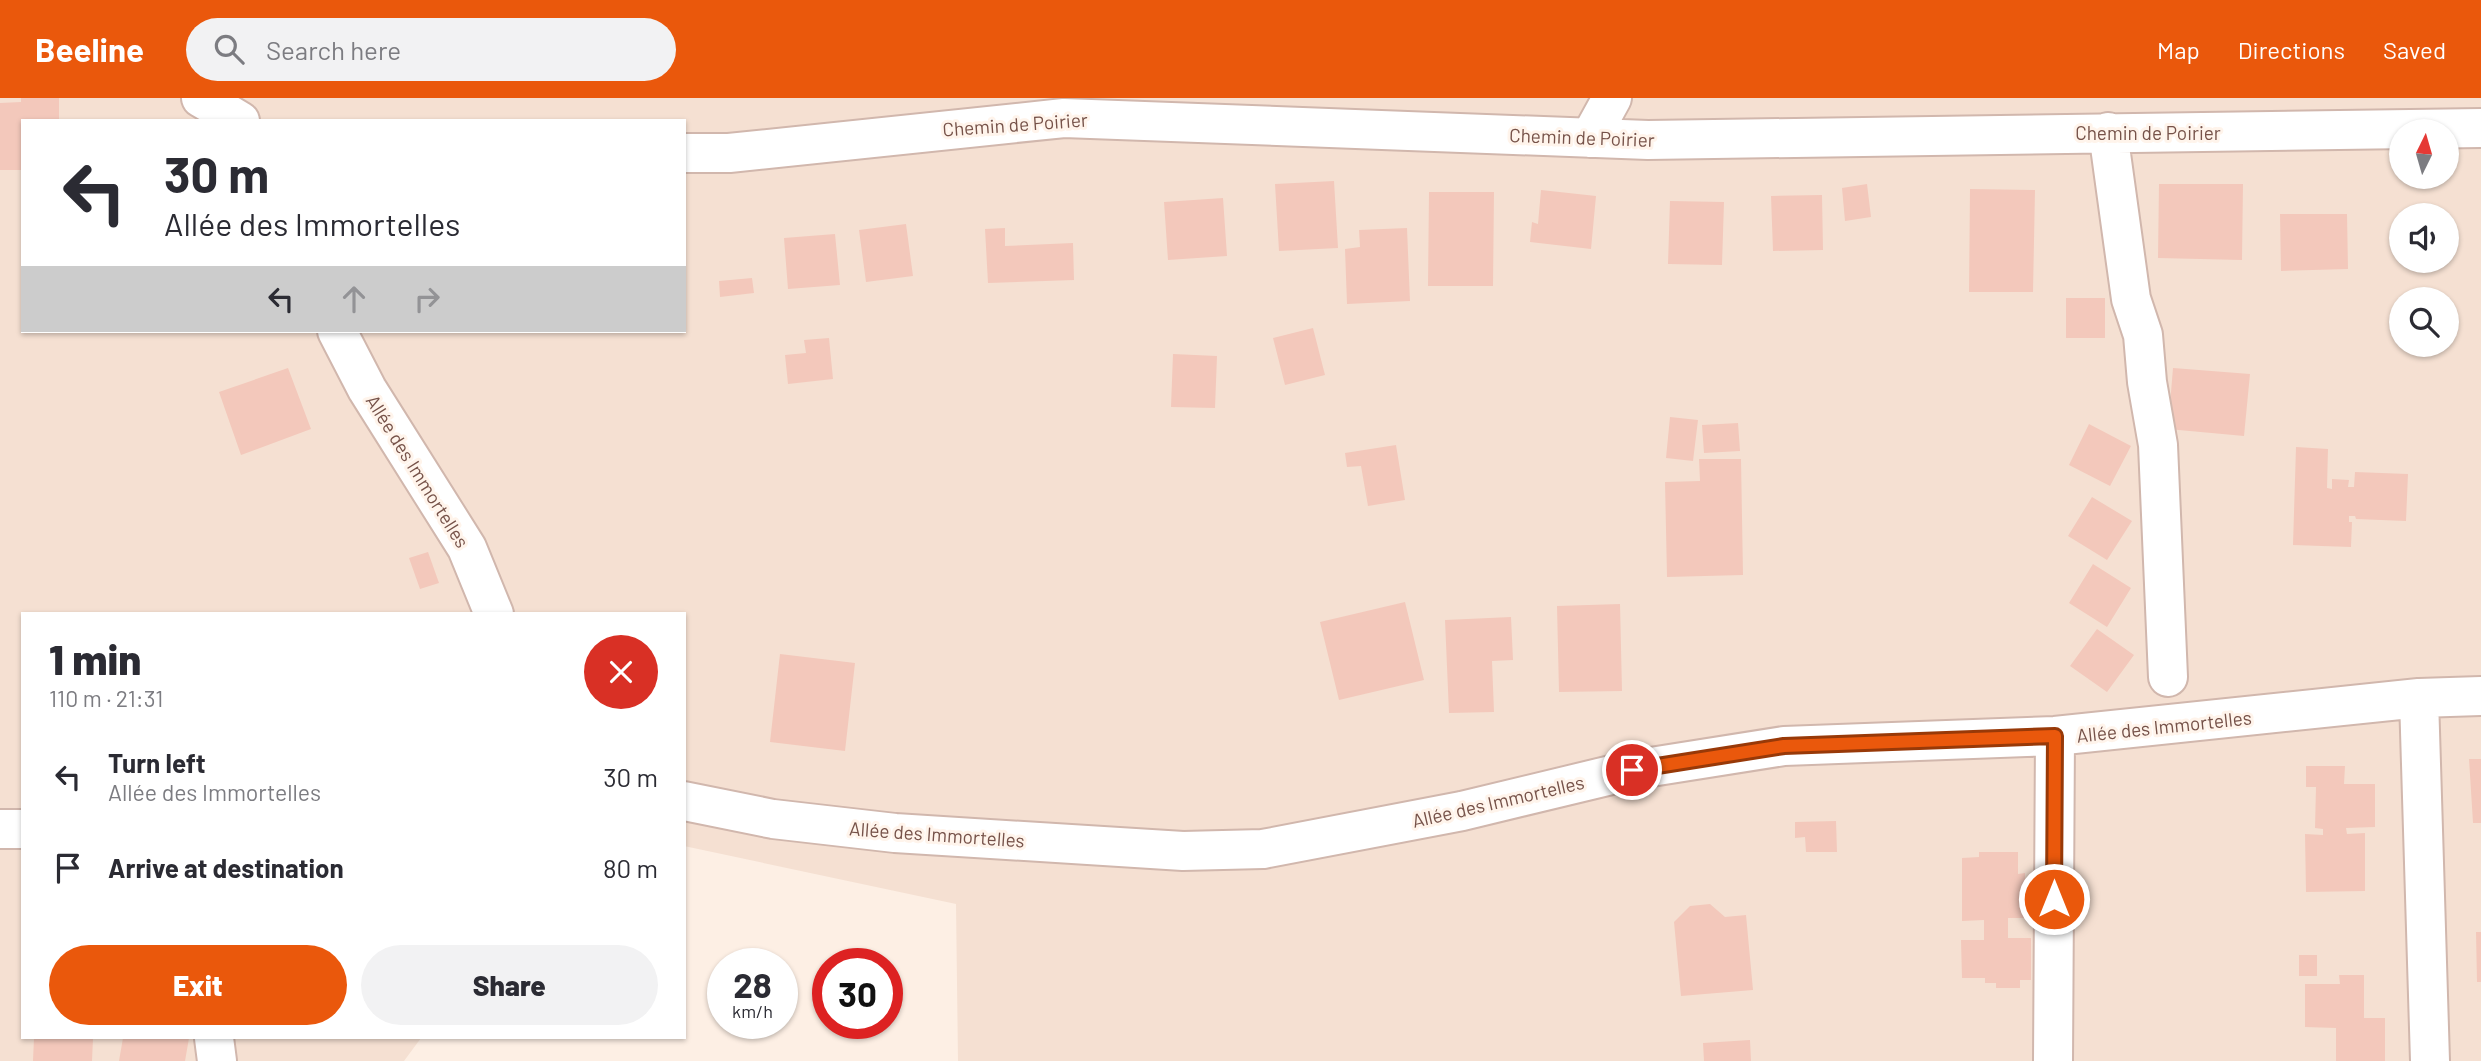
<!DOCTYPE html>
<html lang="en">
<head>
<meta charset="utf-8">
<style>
  body { margin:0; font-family:Barlow,sans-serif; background:#f2f2f3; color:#2b2b33; height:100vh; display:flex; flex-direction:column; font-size:26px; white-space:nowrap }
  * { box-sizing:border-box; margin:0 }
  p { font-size:23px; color:#7c7c81 }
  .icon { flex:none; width:38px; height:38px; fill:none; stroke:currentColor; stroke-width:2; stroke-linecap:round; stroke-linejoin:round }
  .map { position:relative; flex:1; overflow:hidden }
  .side { position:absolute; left:21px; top:514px; width:665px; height:427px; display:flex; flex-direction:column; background:#fff; border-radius:0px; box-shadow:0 2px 5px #0004 }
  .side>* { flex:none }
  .top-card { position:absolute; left:21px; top:21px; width:665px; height:214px; border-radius:0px; box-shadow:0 2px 5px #0004; background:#fff; color:#2b2b33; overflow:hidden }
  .needle { width:46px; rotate:5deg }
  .controls { position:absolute; left:2389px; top:21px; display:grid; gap:14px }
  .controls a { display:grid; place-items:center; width:70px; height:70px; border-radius:50%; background:#fff; box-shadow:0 2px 5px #0004; font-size:35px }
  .speed { position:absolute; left:707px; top:850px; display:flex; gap:14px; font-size:35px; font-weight:700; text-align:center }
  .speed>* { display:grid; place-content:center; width:91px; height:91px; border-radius:50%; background:#fff; box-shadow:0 2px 5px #0004; line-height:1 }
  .speed small { font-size:18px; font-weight:400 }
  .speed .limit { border:10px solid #d22; background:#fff; color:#111 }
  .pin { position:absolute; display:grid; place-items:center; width:60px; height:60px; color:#fff; margin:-30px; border:4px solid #fff; border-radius:50%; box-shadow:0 2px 7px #0007 }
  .me { position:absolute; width:77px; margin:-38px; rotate:0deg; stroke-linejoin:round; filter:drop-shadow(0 0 5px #0008) }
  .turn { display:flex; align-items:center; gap:24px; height:147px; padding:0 28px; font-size:32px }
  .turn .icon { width:91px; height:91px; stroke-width:2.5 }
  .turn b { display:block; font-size:49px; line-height:60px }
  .lanes { display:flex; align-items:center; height:66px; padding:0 28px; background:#0003; justify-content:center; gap:35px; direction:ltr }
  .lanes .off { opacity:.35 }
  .round { display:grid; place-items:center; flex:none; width:74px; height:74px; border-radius:37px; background:#f2f2f3 }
  .headline { display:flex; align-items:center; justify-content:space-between; height:119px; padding:0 28px }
  h1 { font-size:42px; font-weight:800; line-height:52px }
  .primary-button { display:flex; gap:14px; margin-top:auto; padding:14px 28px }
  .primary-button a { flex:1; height:80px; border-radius:42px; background:#ea580c; color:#fff; font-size:28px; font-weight:800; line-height:80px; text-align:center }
  .primary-button a+a { background:#f2f2f3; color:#2b2b33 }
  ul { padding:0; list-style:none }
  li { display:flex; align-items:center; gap:21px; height:91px; padding:0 28px }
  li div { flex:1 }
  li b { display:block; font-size:26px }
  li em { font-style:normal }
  header { display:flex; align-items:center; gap:42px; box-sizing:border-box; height:98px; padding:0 35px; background:#ea580c; color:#fff }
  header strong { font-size:33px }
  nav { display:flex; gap:38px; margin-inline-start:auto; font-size:24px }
  .search { width:490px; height:63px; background:#f2f2f3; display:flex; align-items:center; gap:18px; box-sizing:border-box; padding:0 24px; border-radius:38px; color:#7c7c81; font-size:26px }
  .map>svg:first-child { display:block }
  .residential { fill:#f5e0d2; fill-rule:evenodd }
  .building { fill:#f3c8bb }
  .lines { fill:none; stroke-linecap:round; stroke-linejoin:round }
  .minor-casing { stroke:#d1b7ad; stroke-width:42 }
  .minor { stroke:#fff; stroke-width:38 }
  .route-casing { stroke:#983908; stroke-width:18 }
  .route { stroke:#ea580c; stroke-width:12 }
  .labels { text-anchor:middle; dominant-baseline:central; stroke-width:6; stroke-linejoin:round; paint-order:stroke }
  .street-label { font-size:19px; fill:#765249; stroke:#fff4eb }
</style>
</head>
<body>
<header>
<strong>Beeline</strong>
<div class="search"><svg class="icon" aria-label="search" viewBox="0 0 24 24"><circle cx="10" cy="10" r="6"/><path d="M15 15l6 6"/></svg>Search here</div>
<nav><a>Map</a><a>Directions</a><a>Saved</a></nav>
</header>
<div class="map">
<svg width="2481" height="963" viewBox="0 0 2481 963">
  <rect width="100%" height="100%" fill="#fdefe4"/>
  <!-- residential -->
  <path class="residential" d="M0,0H2481V963H958L956,806L684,748V516H23V940H421L404,963H0ZM23,23H684V233H23ZM2401,33H2446V79H2401ZM2401,117H2446V163H2401ZM2401,201H2446V247H2401Z"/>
  <!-- building -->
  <path class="building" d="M21,0H59V23H23V72H0V5L21,4Z
    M1334,83L1338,150L1279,153L1275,86Z
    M1867,86L1871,119L1845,123L1842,90Z
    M2159,86H2243L2242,162L2158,160Z
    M1970,91L2035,92L2033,194H1969Z
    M1541,92L1596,98L1591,151L1530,144L1532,124L1538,126Z
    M1429,94H1494L1493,188H1428Z
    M1822,97L1823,152L1773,153L1771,98Z
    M1223,100L1227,158L1168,162L1164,104Z
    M1670,103L1724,104L1722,167L1668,166Z
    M2280,116H2347L2348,171L2281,173Z
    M906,126L913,178L866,184L859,132Z
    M1005,130V148L1073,145L1074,182L988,185L985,131Z
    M1407,130L1410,203L1347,206L1345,151L1360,149L1359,132Z
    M835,136L840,187L788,191L784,140Z
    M752,180L754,195L720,199L719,183Z
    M2066,200H2105V240H2066Z
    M1313,230L1325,277L1285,287L1273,240Z
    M829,240L833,281L788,286L785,257L806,255L804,242Z
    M1173,256L1217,258L1215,310L1171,309Z
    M288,270L311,331L241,357L219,294Z
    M2173,270L2250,276L2244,338L2168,331Z
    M1670,319L1698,322L1693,363L1666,360Z
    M1738,325L1740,353L1704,355L1702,327Z
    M2089,326L2131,348L2110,388L2069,367Z
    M1396,347L1405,402L1368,408L1361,368L1347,369L1345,355Z
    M2296,349L2328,351L2327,390L2332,391V381L2349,382L2348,389H2354L2355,374L2408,376L2406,423L2356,421L2355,418H2349V424H2352L2351,449L2293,447Z
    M1699,361H1741L1743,477L1667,479L1665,384L1700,383Z
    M2092,399L2132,423L2107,462L2068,438Z
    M428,454L439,485L420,491L409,460Z
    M2093,466L2131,490L2107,529L2069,505Z
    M1405,504L1424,582L1339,602L1320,524Z
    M1620,506L1622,593L1559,594L1557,508Z
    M1511,519L1513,562L1492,563L1494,614L1449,615L1445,522Z
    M2097,531L2134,557L2107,594L2070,568Z
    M780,556L855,565L845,653L770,644Z
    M2469,661H2481V725H2473Z
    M2306,668H2345L2344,686H2375V729L2346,730L2347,736L2365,735V793L2306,794L2305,736L2323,737V731L2315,730L2316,689H2306Z
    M1836,723L1837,754H1806L1805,739L1795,740V724Z
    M1979,754H2018V776L2025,775V790H2044V820H2008V840H2031V882H2020V890H1996V885H1985V880H1962L1961,842H1984V822L1962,823V760L1979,759Z
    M1710,806L1725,819L1746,817L1753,892L1681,898L1674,824L1690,808Z
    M2476,834H2481V884H2477Z
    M2299,857H2317V878H2299Z
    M2339,877H2364V920H2385V963H2336V930L2305,929V886H2340Z
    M34,940H93L92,963H33Z
    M123,940H189L185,963H119Z
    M1750,942L1751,963H1704L1703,945Z"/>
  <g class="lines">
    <defs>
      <path id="minor" d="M201,0L240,23
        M2108,34L2131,201L2143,237L2147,284L2158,347L2168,579
        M1590,40L1612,0
        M684,55H729L1064,20L1648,42L2481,30
        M337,233L367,291L467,450L494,516
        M2419,600L2430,963
        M684,703L773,721L895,735L1183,753L1263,751L1462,713L1632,672L1784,648L2055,638L2419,600L2481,598
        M0,731H23
        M214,940L217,963
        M2053,963L2055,638"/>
    </defs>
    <!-- minor casing -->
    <use href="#minor" class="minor-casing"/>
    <!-- minor -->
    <use href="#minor" class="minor"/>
  </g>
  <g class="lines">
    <defs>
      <path id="route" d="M1632,672L1784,648L2055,638L2054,801"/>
    </defs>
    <!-- route casing -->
    <use href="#route" class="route-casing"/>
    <!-- route -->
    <use href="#route" class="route"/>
  </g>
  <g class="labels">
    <!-- street labels -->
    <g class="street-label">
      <text transform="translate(1015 26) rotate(-4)">Chemin de Poirier</text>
      <text x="2148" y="34">Chemin de Poirier</text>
      <text transform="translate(1582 39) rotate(2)">Chemin de Poirier</text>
      <text transform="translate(418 373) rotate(58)">Allée des Immortelles</text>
      <text transform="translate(2164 628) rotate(-6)">Allée des Immortelles</text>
      <text transform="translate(1498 703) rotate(-13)">Allée des Immortelles</text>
      <text transform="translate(937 736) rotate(4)">Allée des Immortelles</text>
    </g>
  </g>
</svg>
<div class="controls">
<a><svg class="needle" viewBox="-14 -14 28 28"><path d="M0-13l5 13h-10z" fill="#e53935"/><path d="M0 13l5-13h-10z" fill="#7c7c81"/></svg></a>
<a><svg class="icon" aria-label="sound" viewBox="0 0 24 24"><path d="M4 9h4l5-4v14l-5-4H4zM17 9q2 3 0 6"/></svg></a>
<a><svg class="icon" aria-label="search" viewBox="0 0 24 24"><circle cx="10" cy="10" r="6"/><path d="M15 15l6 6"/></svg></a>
</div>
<div class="speed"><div>28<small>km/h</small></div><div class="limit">30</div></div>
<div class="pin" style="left:1632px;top:672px;background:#d93025"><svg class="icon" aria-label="arrive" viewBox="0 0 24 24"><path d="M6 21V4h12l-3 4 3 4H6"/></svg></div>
<svg class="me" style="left:2054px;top:801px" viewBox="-20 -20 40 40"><circle r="17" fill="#ea580c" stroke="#fff" stroke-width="3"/><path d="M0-11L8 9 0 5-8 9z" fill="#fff"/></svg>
<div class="top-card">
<div class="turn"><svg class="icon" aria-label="left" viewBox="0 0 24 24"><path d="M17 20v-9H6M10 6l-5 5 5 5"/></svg><div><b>30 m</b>Allée des Immortelles</div></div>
<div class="lanes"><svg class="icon" aria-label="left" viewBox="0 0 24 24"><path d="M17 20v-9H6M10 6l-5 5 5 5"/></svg><svg class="icon off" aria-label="ahead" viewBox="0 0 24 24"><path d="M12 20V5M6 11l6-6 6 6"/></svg><svg class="icon off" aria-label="right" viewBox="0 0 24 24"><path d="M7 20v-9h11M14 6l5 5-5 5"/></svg></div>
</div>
<section class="side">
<div class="headline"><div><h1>1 min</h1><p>110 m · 21:31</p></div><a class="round" style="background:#d93025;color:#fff"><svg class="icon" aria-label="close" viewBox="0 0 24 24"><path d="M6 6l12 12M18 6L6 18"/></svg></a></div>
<ul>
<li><svg class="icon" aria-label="left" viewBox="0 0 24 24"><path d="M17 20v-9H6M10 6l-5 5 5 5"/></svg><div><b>Turn left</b><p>Allée des Immortelles</p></div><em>30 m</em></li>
<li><svg class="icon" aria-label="arrive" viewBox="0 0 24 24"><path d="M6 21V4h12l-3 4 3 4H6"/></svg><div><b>Arrive at destination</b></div><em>80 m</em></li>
</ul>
<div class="primary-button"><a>Exit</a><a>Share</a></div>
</section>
</div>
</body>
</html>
